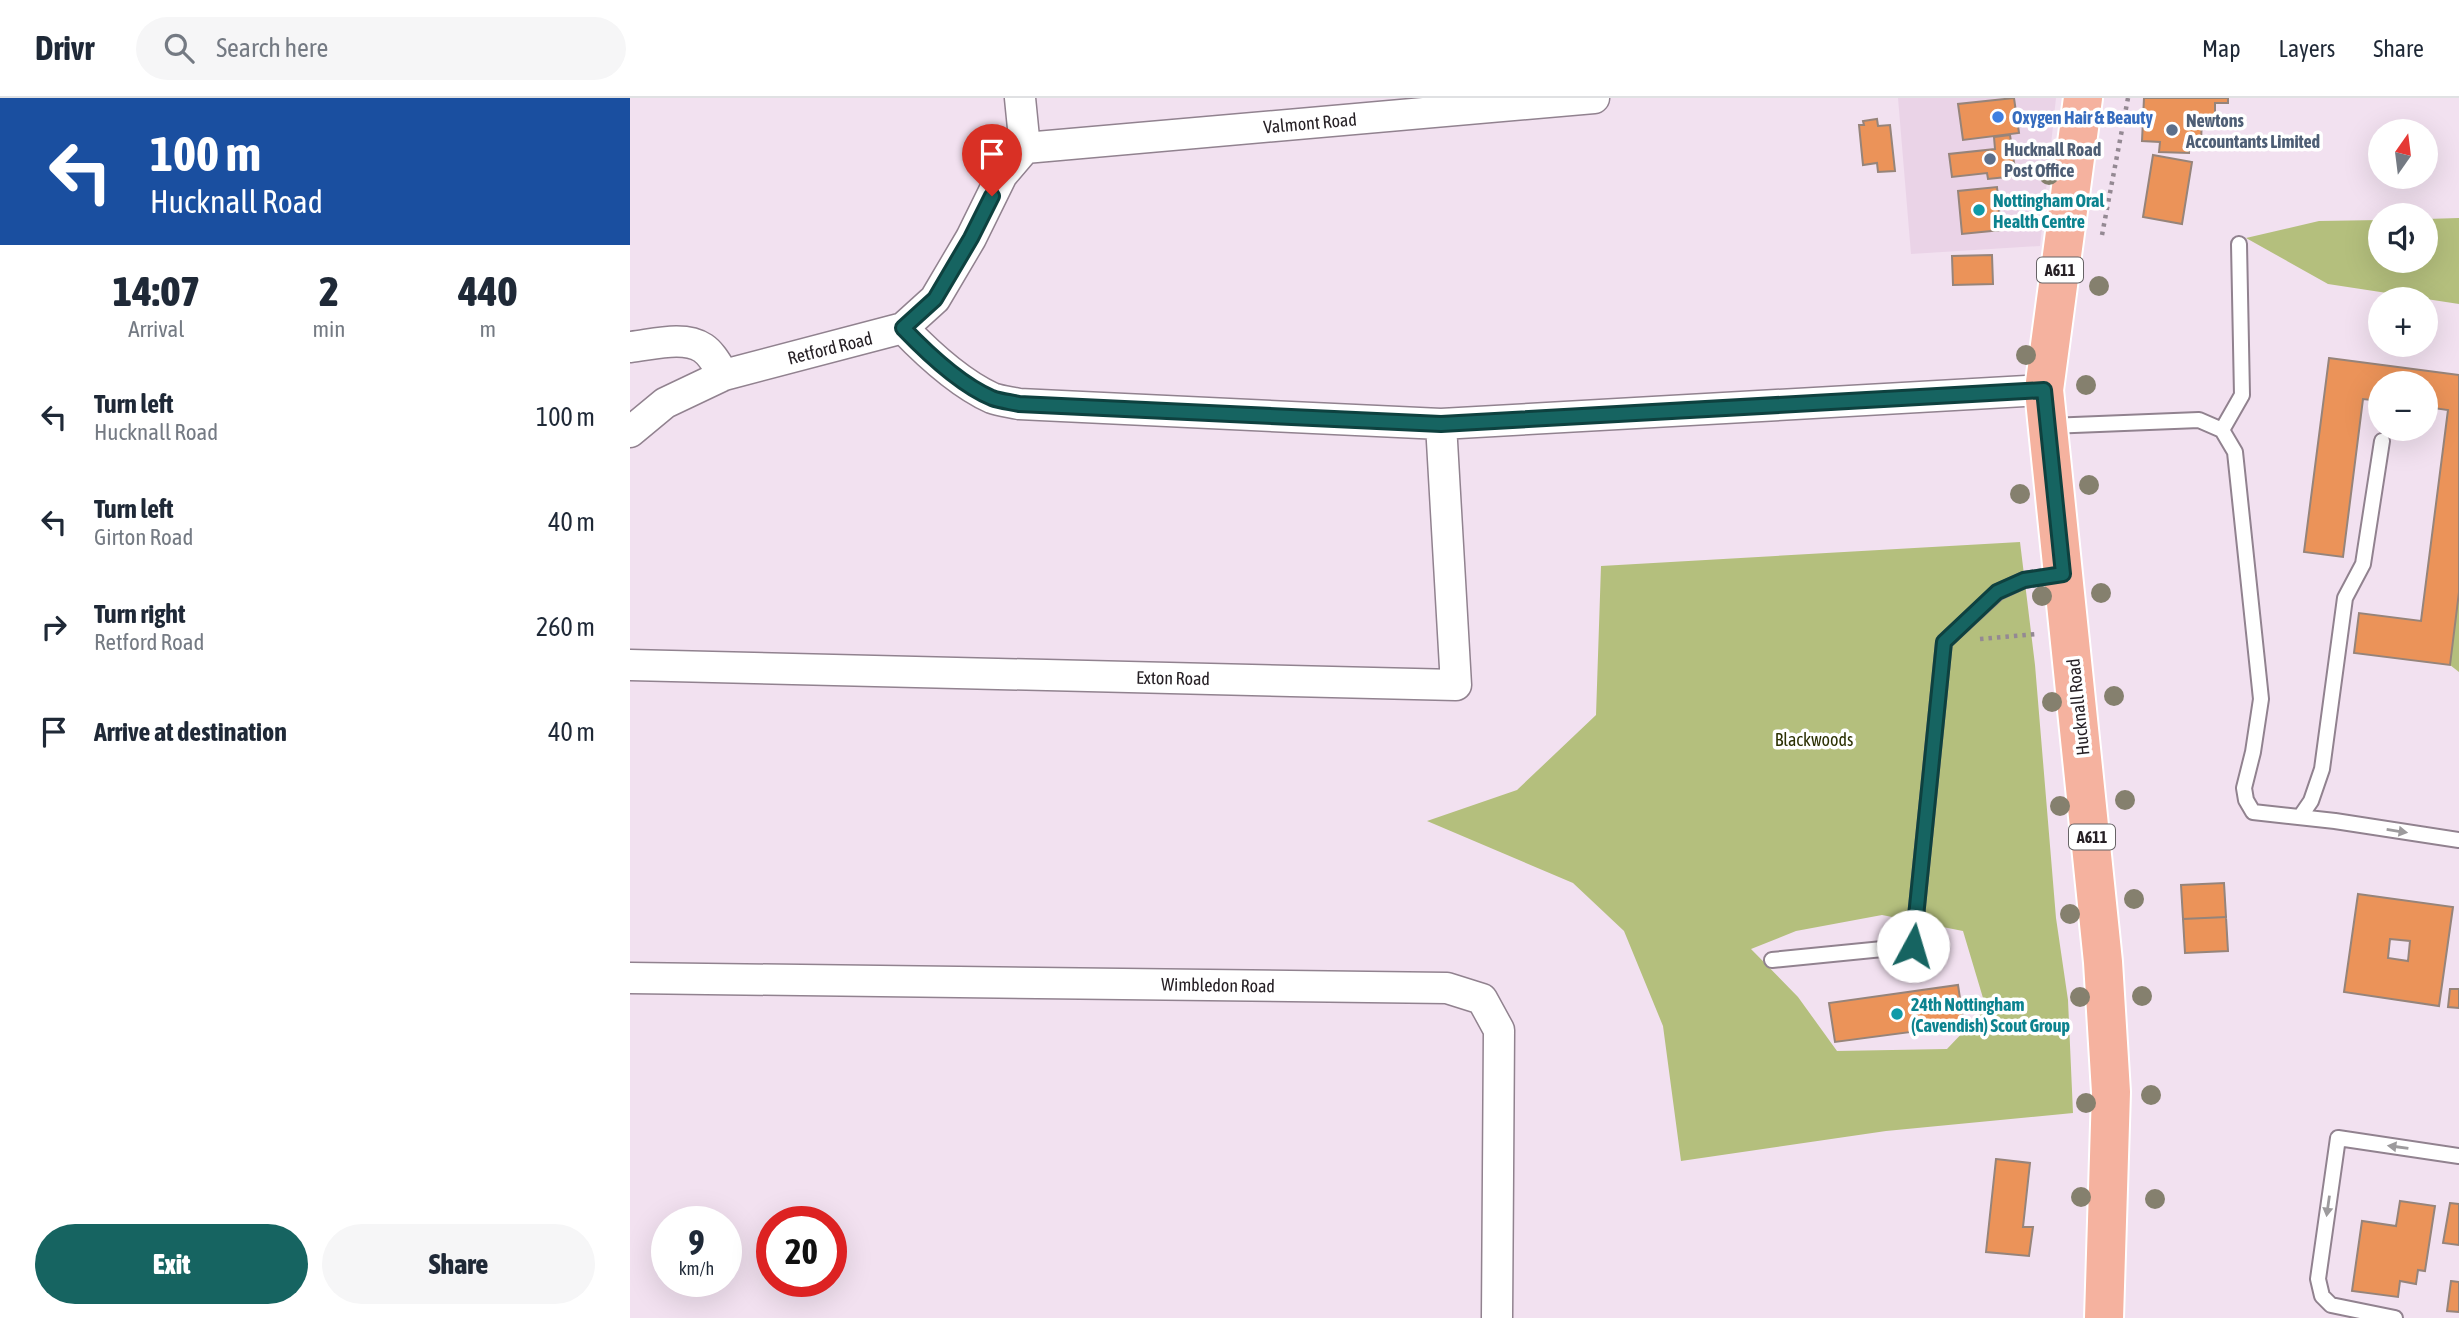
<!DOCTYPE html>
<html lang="en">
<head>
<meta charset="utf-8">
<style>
  body { margin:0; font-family:"Asap Condensed",sans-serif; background:#f6f6f7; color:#1f2937; height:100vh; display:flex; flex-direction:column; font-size:26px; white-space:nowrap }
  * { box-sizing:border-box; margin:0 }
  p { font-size:23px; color:#747a83 }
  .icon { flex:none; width:38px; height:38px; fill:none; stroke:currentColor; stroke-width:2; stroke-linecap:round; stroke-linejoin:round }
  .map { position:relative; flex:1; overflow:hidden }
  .side { display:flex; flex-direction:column; background:#fff; width:630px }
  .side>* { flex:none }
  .banner { background:#1a4fa0; color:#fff; overflow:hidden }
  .needle { width:46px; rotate:14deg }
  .controls { position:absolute; left:1738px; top:21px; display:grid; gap:14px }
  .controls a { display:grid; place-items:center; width:70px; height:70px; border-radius:50%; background:#fff; box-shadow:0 7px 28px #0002; font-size:35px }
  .speed { position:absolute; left:21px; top:1108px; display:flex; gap:14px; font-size:35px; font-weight:700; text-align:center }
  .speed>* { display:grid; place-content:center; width:91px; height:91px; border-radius:50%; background:#fff; box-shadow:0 7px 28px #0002; line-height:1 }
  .speed small { font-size:18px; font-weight:400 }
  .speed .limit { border:10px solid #d22; background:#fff; color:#111 }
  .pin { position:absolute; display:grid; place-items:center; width:60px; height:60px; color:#fff; margin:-72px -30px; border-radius:50% 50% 50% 0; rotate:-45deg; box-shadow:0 0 7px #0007 }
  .pin .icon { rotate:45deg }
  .me { position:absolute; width:77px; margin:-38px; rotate:6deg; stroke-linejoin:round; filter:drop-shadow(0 0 5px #0008) }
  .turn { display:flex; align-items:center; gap:24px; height:147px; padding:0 35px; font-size:32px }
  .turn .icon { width:91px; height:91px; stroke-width:2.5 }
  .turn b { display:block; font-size:49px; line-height:60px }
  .eta { display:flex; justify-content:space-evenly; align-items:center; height:119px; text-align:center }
  .eta b { font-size:42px; font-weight:800; line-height:49px }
  .action { display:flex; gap:14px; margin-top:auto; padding:14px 35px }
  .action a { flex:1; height:80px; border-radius:42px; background:#166461; color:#fff; font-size:28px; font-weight:800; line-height:80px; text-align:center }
  .action a+a { background:#f6f6f7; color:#1f2937 }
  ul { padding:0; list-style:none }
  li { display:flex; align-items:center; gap:21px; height:105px; padding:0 35px }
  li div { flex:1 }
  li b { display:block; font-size:26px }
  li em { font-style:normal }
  header { display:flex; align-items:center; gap:42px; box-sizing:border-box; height:98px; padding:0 35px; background:#fff; border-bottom:2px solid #e0e1e3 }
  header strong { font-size:33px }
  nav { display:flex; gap:38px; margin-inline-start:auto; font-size:24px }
  .search { width:490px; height:63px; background:#f6f6f7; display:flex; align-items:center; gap:18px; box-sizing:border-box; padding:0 24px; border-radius:38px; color:#747a83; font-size:26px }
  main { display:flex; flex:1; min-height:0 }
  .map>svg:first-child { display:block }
  .built { fill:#ead3e7 }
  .green { fill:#b4bf7d; fill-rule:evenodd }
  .building { fill:#eb9359; stroke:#96847a; stroke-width:2; fill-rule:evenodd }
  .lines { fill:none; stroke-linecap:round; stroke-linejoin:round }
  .lane-casing { stroke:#91828f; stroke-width:18 }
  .street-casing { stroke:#91828f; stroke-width:33 }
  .primary-casing { stroke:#fff; stroke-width:42 }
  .path { stroke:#948993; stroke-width:4.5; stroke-dasharray:3.5 5; stroke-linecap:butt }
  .lane { stroke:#fff; stroke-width:14 }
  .street { stroke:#fff; stroke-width:30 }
  .primary { stroke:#f5b29f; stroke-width:38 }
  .tree { fill:#85806e }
  .oneway { fill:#9d9b9d }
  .route-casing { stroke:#0e413f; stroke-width:18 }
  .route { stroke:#166461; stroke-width:12 }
  .shop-dot { fill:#3f7fe0; stroke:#fff; stroke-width:2.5 }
  .service-dot { fill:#5c6f8a; stroke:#fff; stroke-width:2.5 }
  .culture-dot { fill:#0f9aa8; stroke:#fff; stroke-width:2.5 }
  .labels { text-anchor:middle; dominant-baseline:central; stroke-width:7; stroke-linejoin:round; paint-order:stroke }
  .shield { fill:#fff; stroke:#676366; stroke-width:2 }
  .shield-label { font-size:16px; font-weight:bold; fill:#262025 }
  .shop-label { font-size:18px; font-weight:bold; fill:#366cbe; stroke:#fff; text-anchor:start }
  .service-label { font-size:18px; font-weight:bold; fill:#4e5e75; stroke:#fff; text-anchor:start }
  .street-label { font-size:18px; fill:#262025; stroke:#fff }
  .culture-label { font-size:18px; font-weight:bold; fill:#0d838f; stroke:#fff; text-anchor:start }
  .park-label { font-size:18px; fill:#2c3104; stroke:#fff }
</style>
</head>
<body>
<header>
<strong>Drivr</strong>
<div class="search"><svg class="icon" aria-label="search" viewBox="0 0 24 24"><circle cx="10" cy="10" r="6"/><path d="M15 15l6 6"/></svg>Search here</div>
<nav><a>Map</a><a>Layers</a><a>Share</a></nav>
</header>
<main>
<section class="side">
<div class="banner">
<div class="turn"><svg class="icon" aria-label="left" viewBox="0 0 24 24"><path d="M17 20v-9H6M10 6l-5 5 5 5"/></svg><div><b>100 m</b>Hucknall Road</div></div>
</div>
<div class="eta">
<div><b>14:07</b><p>Arrival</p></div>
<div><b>2</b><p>min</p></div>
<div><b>440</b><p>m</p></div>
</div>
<ul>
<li><svg class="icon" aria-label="left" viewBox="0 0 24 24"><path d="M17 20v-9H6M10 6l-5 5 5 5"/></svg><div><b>Turn left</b><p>Hucknall Road</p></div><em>100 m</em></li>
<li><svg class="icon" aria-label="left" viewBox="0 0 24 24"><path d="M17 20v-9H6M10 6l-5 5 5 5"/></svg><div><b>Turn left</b><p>Girton Road</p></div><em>40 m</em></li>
<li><svg class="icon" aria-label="right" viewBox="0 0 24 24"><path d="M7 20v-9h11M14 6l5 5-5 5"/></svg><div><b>Turn right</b><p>Retford Road</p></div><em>260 m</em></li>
<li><svg class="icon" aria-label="arrive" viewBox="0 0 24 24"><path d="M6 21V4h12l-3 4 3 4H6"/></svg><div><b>Arrive at destination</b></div><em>40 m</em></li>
</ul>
<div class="action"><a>Exit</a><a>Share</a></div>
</section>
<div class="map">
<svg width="1829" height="1220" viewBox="0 0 1829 1220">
  <rect width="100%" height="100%" fill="#f2e1f0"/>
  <!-- built -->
  <path class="built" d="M1268,0H1426L1410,148L1281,156Z"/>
  <!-- green -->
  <path class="green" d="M1829,120V206L1698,186L1616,140L1689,123L1750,122V163H1796V121Z
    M1390,444L1405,567L1426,820L1438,902L1443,1015L1256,1033L1051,1063L1033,928L994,833L943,785L797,723L887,692L966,617L971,468ZM1252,817L1333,833L1356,910L1317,951L1207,953L1168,899L1121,851L1166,833Z
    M1829,494V574L1820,567Z"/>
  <!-- building -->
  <path class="building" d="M1384,0L1389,35L1333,42L1328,6Z
    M1514,0H1598V5H1585V20L1572,19L1571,45H1559V55L1529,54L1530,44L1512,43Z
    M1247,21L1248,28L1260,27L1265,73L1248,74L1247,65L1233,67L1229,27H1234L1233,23Z
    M1380,37L1386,78L1358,81L1357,75L1322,79L1319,56L1365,51L1364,39Z
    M1523,57L1562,64L1552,126L1513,119Z
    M1367,89L1371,132L1332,136L1328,93Z
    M1362,157L1363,186L1323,187L1322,158Z
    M1699,260L1829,277V494L1820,567L1724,555L1729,515L1791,523L1818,312L1796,309V285H1750V303L1733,301L1713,459L1674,454Z
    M1594,785L1596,819L1553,821L1551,787Z
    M1728,796L1823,809L1809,908L1714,894ZM1760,841L1780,843L1778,863L1758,860Z
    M1596,819L1598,853L1555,855L1553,821Z
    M1328,887L1334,927L1205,944L1199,905Z
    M1820,891H1829V910L1818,909Z
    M1366,1061L1400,1065L1393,1129H1403L1399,1158L1356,1154Z
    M1770,1103L1805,1108L1795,1173L1788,1172L1786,1186L1770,1183L1768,1199L1722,1193L1732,1123L1766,1128Z
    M1820,1105L1829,1106V1147L1813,1145Z
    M1821,1183L1829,1184V1214L1817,1213Z"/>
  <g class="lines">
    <defs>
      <path id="lane" d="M1419,328L1569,322L1592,332L1605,354L1631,601L1623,654L1614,690L1616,702L1623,714L1705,723L1829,742
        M1592,332L1612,297L1609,146
        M1670,719L1681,703L1692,671L1715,500L1733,466L1752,343
        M1142,862L1283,848L1314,544L1368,494L1394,482L1432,476
        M1765,1220L1701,1207L1692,1198L1688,1181L1708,1040L1829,1058"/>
      <path id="street" d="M390,0L395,50
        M395,50L964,0
        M273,230C297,255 331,286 362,300C370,303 380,304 389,306L811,326L1414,292
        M0,249C21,247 54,237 73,250C82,256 88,268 94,277
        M0,334L35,305L94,277L273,230L305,201L341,140L372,77L395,50
        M0,567L826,587L811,326
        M0,880L817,890L852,901L869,932L867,1220"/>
      <path id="primary" d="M1453,0L1414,292L1473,864L1481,994L1474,1220"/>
    </defs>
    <!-- lane casing -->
    <use href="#lane" class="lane-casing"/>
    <!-- street casing -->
    <use href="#street" class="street-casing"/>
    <!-- primary casing -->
    <use href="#primary" class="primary-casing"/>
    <!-- path -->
    <path class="path" d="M1472,137L1498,0
      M1350,541L1407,536"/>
    <!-- lane -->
    <use href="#lane" class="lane"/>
    <!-- street -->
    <use href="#street" class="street"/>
    <!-- primary -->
    <use href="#primary" class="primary"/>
  </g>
  <!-- trees -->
  <g class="tree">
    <circle cx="1419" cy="77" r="10"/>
    <circle cx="1469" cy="188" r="10"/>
    <circle cx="1396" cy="257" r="10"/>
    <circle cx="1456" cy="287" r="10"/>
    <circle cx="1459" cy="387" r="10"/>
    <circle cx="1390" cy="396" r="10"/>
    <circle cx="1471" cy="495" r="10"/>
    <circle cx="1412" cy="498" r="10"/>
    <circle cx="1484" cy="598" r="10"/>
    <circle cx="1422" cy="604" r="10"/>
    <circle cx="1495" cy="702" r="10"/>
    <circle cx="1430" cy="708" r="10"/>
    <circle cx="1504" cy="801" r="10"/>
    <circle cx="1440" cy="816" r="10"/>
    <circle cx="1512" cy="898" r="10"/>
    <circle cx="1450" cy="899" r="10"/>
    <circle cx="1521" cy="997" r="10"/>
    <circle cx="1456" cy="1005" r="10"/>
    <circle cx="1451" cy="1099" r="10"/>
    <circle cx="1525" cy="1101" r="10"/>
  </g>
  <!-- one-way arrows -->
  <defs><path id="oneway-solid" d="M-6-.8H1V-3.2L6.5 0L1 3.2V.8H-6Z" transform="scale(1.75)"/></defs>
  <g class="oneway">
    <use href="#oneway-solid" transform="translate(1767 733) rotate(9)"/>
    <use href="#oneway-solid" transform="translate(1768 1049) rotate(-172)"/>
    <use href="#oneway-solid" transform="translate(1698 1108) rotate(98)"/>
  </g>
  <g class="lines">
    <defs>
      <path id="route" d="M362,98L341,140L305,201L273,230C296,254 331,287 362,300C370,303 380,304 389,306L811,326L1414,292L1433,476L1394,482L1367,494L1314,544L1283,848"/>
    </defs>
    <!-- route casing -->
    <use href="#route" class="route-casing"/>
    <!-- route -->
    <use href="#route" class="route"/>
  </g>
  <!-- markers -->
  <circle class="shop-dot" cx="1368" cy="19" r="7"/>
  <g class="service-dot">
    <circle cx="1542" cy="32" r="7"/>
    <circle cx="1360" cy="61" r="7"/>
  </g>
  <g class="culture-dot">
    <circle cx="1349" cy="112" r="7"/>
    <circle cx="1267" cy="916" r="7"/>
  </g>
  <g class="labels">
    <!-- shield labels -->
    <g class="shield">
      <rect x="1407" y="159.5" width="46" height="25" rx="5"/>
      <rect x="1439" y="726.5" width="46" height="25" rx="5"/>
    </g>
    <g class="shield-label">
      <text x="1430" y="172">A611</text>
      <text x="1462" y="739">A611</text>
    </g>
    <!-- shop labels -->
    <g class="shop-label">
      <text x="1382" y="19">Oxygen Hair &amp; Beauty</text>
    </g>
    <!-- service labels -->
    <g class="service-label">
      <text x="1556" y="22">Newtons<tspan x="1556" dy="21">Accountants Limited</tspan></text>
      <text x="1374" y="51">Hucknall Road<tspan x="1374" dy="21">Post Office</tspan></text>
    </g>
    <!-- street labels -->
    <g class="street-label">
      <text transform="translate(680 25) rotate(-5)">Valmont Road</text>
      <text transform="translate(200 250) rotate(-14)">Retford Road</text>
      <text transform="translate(543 580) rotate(1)">Exton Road</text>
      <text transform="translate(1448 609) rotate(-96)">Hucknall Road</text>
      <text transform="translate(588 887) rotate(1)">Wimbledon Road</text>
    </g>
    <!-- culture labels -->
    <g class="culture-label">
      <text x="1363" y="102">Nottingham Oral<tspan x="1363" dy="21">Health Centre</tspan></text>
      <text x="1281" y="906">24th Nottingham<tspan x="1281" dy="21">(Cavendish) Scout Group</tspan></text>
    </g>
    <!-- park labels -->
    <g class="park-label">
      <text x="1184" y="641">Blackwoods</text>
    </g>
  </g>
</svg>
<div class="controls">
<a><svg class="needle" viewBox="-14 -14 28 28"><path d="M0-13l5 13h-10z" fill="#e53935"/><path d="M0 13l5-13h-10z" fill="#747a83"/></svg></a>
<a><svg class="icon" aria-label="sound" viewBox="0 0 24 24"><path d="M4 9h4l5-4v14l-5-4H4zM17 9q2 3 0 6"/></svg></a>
<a>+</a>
<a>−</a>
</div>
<div class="speed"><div>9<small>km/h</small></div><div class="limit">20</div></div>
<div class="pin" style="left:362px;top:98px;background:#d93025"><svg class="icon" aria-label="arrive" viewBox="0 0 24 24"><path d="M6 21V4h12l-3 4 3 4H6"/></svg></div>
<svg class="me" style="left:1283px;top:848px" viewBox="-20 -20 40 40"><circle r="19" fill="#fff"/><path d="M0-13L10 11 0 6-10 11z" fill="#166461"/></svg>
</div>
</main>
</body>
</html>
